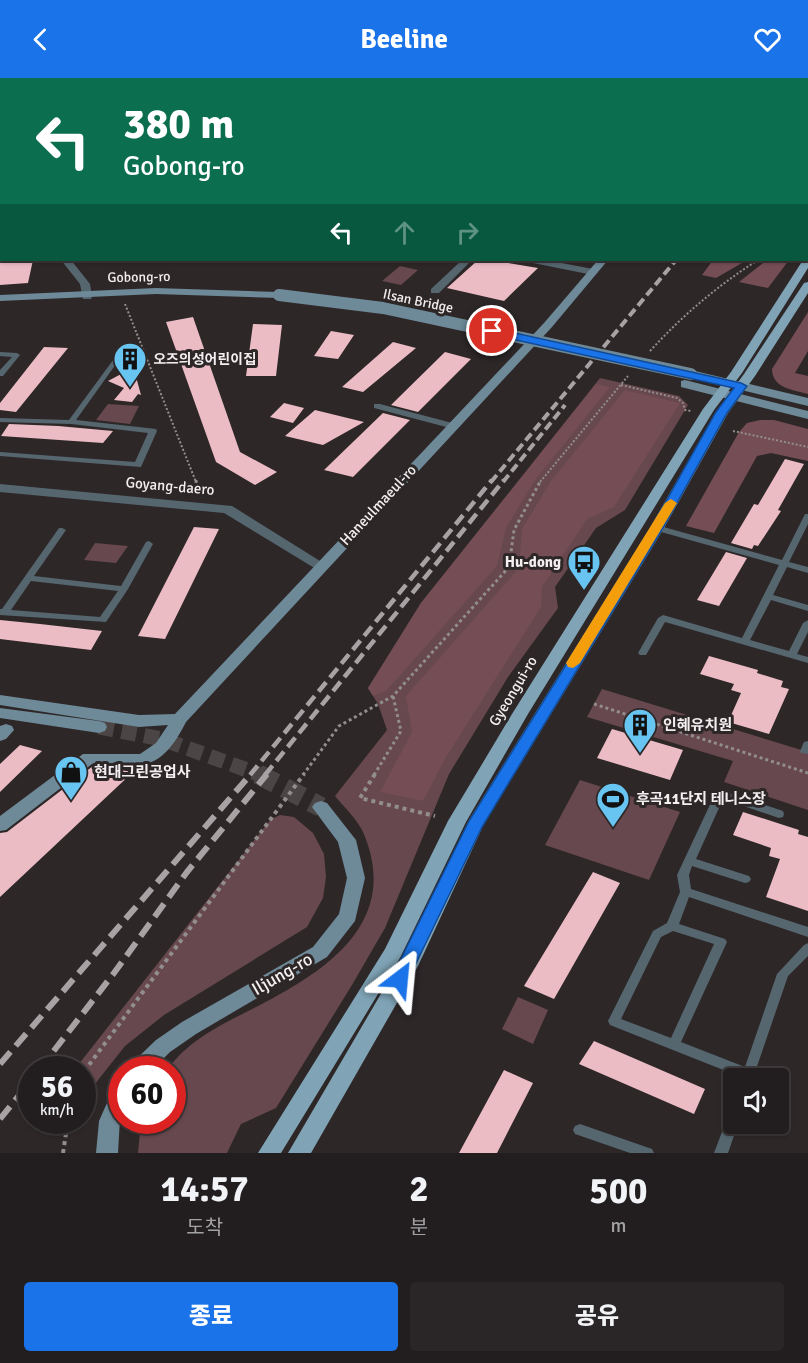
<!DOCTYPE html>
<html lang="ko">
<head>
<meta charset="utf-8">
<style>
  body { margin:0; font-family:Signika,"Noto Sans KR",sans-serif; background:#2a2627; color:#f1f3f6; height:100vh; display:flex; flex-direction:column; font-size:22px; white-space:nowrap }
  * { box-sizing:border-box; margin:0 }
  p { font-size:20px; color:#a2a2a4 }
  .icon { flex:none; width:33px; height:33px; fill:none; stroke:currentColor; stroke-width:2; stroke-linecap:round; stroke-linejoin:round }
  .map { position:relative; height:1075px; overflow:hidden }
  .details { display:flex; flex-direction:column; background:#221d1e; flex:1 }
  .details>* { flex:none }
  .hud { position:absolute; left:0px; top:0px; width:808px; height:183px; box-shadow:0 2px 4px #0004,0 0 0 2px #3f3b3c; background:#0b6e4f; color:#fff; overflow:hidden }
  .controls { position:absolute; left:723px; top:990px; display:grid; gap:12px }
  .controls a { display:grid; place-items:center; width:66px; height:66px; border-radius:6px; background:#221d1e; box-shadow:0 2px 4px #0004,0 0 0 2px #3f3b3c; font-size:30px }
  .speed { position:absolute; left:18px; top:978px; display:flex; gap:12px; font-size:30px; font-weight:700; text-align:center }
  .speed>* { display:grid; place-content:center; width:78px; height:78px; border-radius:50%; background:#221d1e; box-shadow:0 2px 4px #0004,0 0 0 2px #3f3b3c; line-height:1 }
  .speed small { font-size:15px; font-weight:400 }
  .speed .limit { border:9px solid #d22; background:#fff; color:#111 }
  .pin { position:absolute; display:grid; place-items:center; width:51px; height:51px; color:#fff; margin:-26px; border:3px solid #fff; border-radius:50%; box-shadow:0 2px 6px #0007 }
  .me { position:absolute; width:66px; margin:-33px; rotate:29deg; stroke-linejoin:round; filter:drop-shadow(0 0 4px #0008) }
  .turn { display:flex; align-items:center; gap:21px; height:126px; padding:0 24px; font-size:27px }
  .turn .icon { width:78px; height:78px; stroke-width:2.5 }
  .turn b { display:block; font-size:42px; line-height:51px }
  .lanes { display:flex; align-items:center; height:57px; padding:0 24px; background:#0003; justify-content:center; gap:30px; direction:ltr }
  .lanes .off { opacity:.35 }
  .eta { display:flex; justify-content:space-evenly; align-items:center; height:102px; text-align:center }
  .eta b { font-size:36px; font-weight:800; line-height:42px }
  .cta { display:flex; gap:12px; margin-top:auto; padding:12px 24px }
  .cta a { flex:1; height:69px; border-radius:6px; background:#1a73e8; color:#fff; font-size:24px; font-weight:800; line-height:69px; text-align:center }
  .cta a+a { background:#2a2627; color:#f1f3f6 }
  header { display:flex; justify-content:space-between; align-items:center; height:78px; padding:0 24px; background:#1a73e8; color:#fff; font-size:27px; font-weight:800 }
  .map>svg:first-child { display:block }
  .green { fill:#67484e }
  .forest { fill:#754d55 }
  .building { fill:#ecbcc5 }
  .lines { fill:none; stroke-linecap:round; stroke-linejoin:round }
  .secondary-tunnel-far1 { stroke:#4b4546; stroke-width:15; stroke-dasharray:15 8; stroke-linecap:butt }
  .secondary-tunnel { stroke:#4b4546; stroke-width:20; stroke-dasharray:20 10; stroke-linecap:butt }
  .path-far2 { stroke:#928d8e; stroke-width:2; stroke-dasharray:2 2; stroke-linecap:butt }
  .path-far1 { stroke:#928d8e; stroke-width:3; stroke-dasharray:3 3; stroke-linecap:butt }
  .path { stroke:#928d8e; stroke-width:4; stroke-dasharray:4 4; stroke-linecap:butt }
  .lane { fill:#55666f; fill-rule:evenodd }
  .street { fill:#55666f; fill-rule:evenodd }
  .secondary { fill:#6e8997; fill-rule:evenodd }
  .primary { fill:#80a4b6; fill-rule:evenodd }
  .rail-far2 { stroke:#a7a2a3; stroke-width:4; stroke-dasharray:9 4.5; stroke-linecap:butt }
  .rail-far1 { stroke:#a7a2a3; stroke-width:4.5; stroke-dasharray:12 6; stroke-linecap:butt }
  .rail { stroke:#a7a2a3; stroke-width:6; stroke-dasharray:16 8; stroke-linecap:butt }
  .secondary-bridge { stroke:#6e8997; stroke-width:12 }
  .route { fill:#1a73e8; stroke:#114b97; stroke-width:1.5 }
  .slow { fill:#f59e0b }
  .labels { text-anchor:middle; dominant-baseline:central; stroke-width:6; stroke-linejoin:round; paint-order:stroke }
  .far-street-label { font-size:14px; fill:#f3eff0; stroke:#2d2728 }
  .far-poi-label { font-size:14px; font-weight:bold; fill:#f3eff0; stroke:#2d2728; text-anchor:start }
  .street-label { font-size:15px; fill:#f3eff0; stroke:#2d2728 }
  .poi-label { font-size:15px; font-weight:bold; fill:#f3eff0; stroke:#2d2728; text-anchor:start }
  .near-street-label { font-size:18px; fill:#f3eff0; stroke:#2d2728 }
</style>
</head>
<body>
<header><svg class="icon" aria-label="back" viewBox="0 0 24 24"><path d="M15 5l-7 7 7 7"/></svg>Beeline<svg class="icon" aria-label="heart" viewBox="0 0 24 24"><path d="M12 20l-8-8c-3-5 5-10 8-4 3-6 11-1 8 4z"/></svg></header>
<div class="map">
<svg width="808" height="1075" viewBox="0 0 808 1075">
  <rect width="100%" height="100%" fill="#2d2728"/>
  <!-- green -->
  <path class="green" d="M400,188L418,192L401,207L382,203Z
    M600,300L679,318L688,327L625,432L596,450L555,509L558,530L508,599L449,696L385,850L352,907L276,1030L241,1046L227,1075H138L140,1054L143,1043L172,1042V992L168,991C190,960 227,944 260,927C330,891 401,842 363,754C357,741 344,729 335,718L387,652L378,626L368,610L421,525Z
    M108,326L139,328L130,346L96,342Z
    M95,465L128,468L116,485L84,482Z
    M602,611L808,674V732L724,704L733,683L587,639Z
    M580,702L680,734L649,802L545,767Z
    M280,737L294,739L313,755L324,776L326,799L323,820L307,849L164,937L125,968L83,1021L82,992L75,991L270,742Z
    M518,919L548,932L533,966L502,951Z"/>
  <!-- forest -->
  <path class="forest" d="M713,182H747L716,200L702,197Z
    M767,182H789L768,210L739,204Z
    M808,234V273L795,295L808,298V316C793,312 772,310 772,291Z
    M596,306L610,309L535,402L506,450L497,488L386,613L373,618L368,610L421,525Z
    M625,312L680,325L614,429L587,441L542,509L541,529L446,679L423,723L380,714L412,654L406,618L519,490L522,451L551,403Z
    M760,342H774L808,351V383L771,375L757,378L714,455L686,448L739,354L747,345Z"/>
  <!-- building -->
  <path class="building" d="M0,182H33L28,205L0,207Z
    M478,182H490L538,190L504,223L447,210Z
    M193,239L240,374L277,394L255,407L216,384L166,244Z
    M253,246L282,247L276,298H246Z
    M331,253L354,257L338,281L314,278Z
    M393,264L416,270L363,314L342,309Z
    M44,269L68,270L16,334L0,332V325Z
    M445,274L471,281L418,334L391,327Z
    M123,295L132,299L135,295L141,317L138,316L132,324L114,322L124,310L108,303Z
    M284,325L304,330L293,345L270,339Z
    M315,332L364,344L323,367L285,358Z
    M383,335L410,342L353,399L324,392Z
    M9,346L58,348L113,353L103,365L1,358Z
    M785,381L804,386L778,432L781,433L758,468L754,467L752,471L731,465L754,426L758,427Z
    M194,449L219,451L165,561L138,558Z
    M726,474L747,480L719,528L697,522Z
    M0,542L40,546L102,553L91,572L0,561Z
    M709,578L758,592L757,595L783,603L781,609L789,611L769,656L728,644L741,615L731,612L734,606L700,596Z
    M612,651L683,672L670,702L597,680Z
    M20,667L42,673L0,714V686Z
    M93,688L133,694L0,819V755L7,754Z
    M743,734L799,752L798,756L808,759V833L766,819L780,781L769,778L771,770L733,757Z
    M593,794L620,805L554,921L524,908Z
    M594,963L705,1011L694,1036L579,986Z
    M504,992L533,1005L497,1075H459Z"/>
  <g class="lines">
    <!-- secondary-tunnel-far1 -->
    <path class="secondary-tunnel-far1" d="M99,649L162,661L261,697"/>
    <!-- secondary-tunnel -->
    <path class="secondary-tunnel" d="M258,696L321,729"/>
    <!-- path-far2 -->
    <path class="path-far2" d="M125,226L196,404
      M650,273C683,237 717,208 758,182
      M621,307L677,320L683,325L685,332L691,333
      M733,353L808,369
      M540,404L628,298"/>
    <!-- path-far1 -->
    <path class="path-far1" d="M196,402L197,415
      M594,626L808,695
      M303,697L339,648L393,618L509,489L514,452L541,402
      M374,697L401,653L393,618"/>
    <!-- path -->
    <path class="path" d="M375,696L360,720L435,738
      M82,1001L86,991L304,696
      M63,1075L68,1042"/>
    <!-- lane -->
    <path class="lane" d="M154,0H158V2H154Z
      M220,0H234C231,2 223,2 220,0Z
      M0,274L17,275L20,277L3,298H0V292L12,279L0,278Z
      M118,277L121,279L76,342L156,351L157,353L141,389L0,378V374L135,384L148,355L71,346L0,344V340L69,342L116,278Z
      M374,326H380L456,346L457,348L453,350H450L374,330Z
      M805,436H808V446L789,484L808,489V495L787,489L773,517L808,527V533L771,522L750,562L789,573L803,545L808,542V554L797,576L808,579V585L665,544L646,577H640L638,575L658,540L663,537L742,560L779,487L654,452L653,450L654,448H660L782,482Z
      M59,450H62L66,452L34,498L121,508L146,464L149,463L153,466L128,511L106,544L0,537V531H2ZM31,503L118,513L100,539L11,532Z
      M808,663V676L801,675L800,673L804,664Z
      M720,712L783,733L784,736L783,739L779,740L723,721L696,781L749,798L751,801L749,804L745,805L692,788L689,797L691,811L808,849V859L689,819L679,846L725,861L727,864L681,964L745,989L777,896L804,867L808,865V878L788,898L753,1000H741V999L610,947L608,943L653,853L667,845L680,814L677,797L715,716L716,713ZM673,853L714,866L671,960L621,941L661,859Z
      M734,1032V1046H738L728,1075H714L728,1038L729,1034Z
      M580,1046L652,1071L654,1075H630L575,1056L573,1052L575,1048Z"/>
    <!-- street -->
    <path class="street" d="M574,0H583L584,2H575Z
      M659,0H668L669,2H660Z
      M699,0H710L711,1L697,2Z
      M0,173H2L0,180Z
      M61,182H71L90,206L92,219L91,221H83L80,206Z
      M462,182H472L439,215H431V211Z
      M528,182H546L593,191L598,194L593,197L533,185Z
      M0,406L232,428L328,488L326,491H316L224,435L0,414Z"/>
    <!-- secondary -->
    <path class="secondary" d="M465,0H474L475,2H466Z
      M509,0H526L507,2Z
      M0,25H2V29H0Z
      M598,182H608L552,249L186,644C162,692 142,692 92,686L6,752L0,753V738L83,676H140L156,665L168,647L139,649L0,627V617L139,637L175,636L544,245Z
      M156,210L279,214L284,217L279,220L156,216L0,223V217Z
      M691,292L808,320V328L687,299V293Z
      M685,302L808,333V341L681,309V303Z
      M0,630L99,643L105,645L107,649L105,653L99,655L0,640Z
      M6,646L12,648L14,652L6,661L0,663V648Z
      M321,723L327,725L356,762L365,800L355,843L327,879L196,956L170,974L152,992H128L131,986L156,962L182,944L313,869L339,836L347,800L338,764L312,729L315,725Z
      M122,1007L118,1075H96L99,1043L114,1009Z"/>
    <!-- primary -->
    <path class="primary" d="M8,0H16L7,2Z
      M21,0H29L20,2Z
      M0,11H2L0,17Z
      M0,27H2L0,34Z
      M808,179V190L742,295L714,332L528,636L466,744L400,880L281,1075H258L385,871L448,743L512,636L703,331L731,294L803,182H807Z
      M808,204V215L755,298L728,335L664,450L483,748L418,888L311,1075H288L403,878L469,742L650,450L716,334L744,296L804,205Z"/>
    <!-- rail-far2 -->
    <path class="rail-far2" d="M491,404L676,182
      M503,404L565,327"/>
    <!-- rail-far1 -->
    <path class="rail-far1" d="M250,697L492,402
      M265,697L504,402"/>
    <!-- rail -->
    <path class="rail" d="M0,986L251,696
      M39,992L114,895L187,794L267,696
      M0,1041L32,1001"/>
    <!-- secondary-bridge -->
    <path class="secondary-bridge" d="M279,217L383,230L691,296"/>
  </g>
  <!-- route -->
  <path class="route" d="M492,250L741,305L747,308L727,335L663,450L482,749L406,906L400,908L393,906L391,901L469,743L651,450L716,334L734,310L489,256L487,253Z"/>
  <!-- slow -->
  <path class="slow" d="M671,421L677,425L580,585L573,590L568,589L566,585L665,425Z"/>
  <!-- icons -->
  <defs>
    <symbol id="building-pin" viewBox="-11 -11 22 30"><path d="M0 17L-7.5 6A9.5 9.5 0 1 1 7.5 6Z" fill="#68c4f0" stroke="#2d2728"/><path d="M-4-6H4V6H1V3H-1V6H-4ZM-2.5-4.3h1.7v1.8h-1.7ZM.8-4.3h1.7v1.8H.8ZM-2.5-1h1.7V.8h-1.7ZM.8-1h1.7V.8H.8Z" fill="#111"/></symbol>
    <symbol id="bus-pin" viewBox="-11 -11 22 30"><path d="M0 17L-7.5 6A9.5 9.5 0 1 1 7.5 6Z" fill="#68c4f0" stroke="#2d2728"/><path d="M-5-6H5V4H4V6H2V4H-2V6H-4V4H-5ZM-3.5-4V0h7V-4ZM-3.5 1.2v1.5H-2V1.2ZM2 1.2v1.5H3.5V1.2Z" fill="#111"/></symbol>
    <symbol id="shop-pin" viewBox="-11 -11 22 30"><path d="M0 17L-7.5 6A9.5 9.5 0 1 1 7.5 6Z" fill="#68c4f0" stroke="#2d2728"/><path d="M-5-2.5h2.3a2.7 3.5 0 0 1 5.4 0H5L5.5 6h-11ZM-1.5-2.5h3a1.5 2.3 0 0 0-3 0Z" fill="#111"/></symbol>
    <symbol id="stadium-pin" viewBox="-11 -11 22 30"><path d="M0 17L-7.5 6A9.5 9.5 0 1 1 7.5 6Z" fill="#68c4f0" stroke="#2d2728"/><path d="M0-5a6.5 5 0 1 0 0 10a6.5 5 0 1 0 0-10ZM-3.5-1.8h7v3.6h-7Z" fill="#111"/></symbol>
  </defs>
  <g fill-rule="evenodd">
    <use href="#building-pin" x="111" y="262" width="38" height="52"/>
    <use href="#bus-pin" x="565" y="465" width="38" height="52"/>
    <use href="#building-pin" x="621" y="628" width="38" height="52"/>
    <use href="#shop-pin" x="52" y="675" width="38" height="52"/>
    <use href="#stadium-pin" x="594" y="702" width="38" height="52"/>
  </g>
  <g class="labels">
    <!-- far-street labels -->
    <g class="far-street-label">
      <text transform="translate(139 199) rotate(-1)">Gobong-ro</text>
      <text transform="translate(418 223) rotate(12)">Ilsan Bridge</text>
    </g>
    <!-- far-poi labels -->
    <g class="far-poi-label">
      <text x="153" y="281">오즈의성어린이집</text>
    </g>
    <!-- street labels -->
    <g class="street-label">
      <text transform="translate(170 408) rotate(5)">Goyang-daero</text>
      <text transform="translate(378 427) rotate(-47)">Haneulmaeul-ro</text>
      <text transform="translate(513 613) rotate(-59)">Gyeongui-ro</text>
    </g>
    <!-- poi labels -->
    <g class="poi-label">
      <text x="561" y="484" text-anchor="end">Hu-dong</text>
      <text x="663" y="647">인혜유치원</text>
      <text x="94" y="694">현대그린공업사</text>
      <text x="636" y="721">후곡11단지 테니스장</text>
    </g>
    <!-- near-street labels -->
    <g class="near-street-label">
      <text transform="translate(282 896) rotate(-30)">Iljung-ro</text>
    </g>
  </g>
</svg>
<div class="controls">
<a><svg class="icon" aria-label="sound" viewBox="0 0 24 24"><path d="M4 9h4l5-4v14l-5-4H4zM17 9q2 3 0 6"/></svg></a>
</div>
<div class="speed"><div>56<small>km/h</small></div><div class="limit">60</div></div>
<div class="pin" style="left:492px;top:253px;background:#d93025"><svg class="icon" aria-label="arrive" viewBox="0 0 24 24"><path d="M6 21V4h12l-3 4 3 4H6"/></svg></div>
<svg class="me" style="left:400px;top:901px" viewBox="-20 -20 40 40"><path d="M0-17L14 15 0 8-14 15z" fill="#1a73e8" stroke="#fff" stroke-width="4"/></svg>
<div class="hud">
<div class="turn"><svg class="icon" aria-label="left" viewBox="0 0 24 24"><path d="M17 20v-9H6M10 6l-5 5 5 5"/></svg><div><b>380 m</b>Gobong-ro</div></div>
<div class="lanes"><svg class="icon" aria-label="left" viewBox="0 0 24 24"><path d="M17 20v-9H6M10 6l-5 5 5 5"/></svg><svg class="icon off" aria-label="ahead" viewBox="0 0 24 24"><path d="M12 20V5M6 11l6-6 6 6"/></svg><svg class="icon off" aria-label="right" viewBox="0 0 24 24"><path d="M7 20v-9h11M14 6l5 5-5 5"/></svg></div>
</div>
</div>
<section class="details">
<div class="eta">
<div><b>14:57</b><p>도착</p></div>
<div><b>2</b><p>분</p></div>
<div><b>500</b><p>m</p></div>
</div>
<div class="cta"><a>종료</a><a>공유</a></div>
</section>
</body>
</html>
